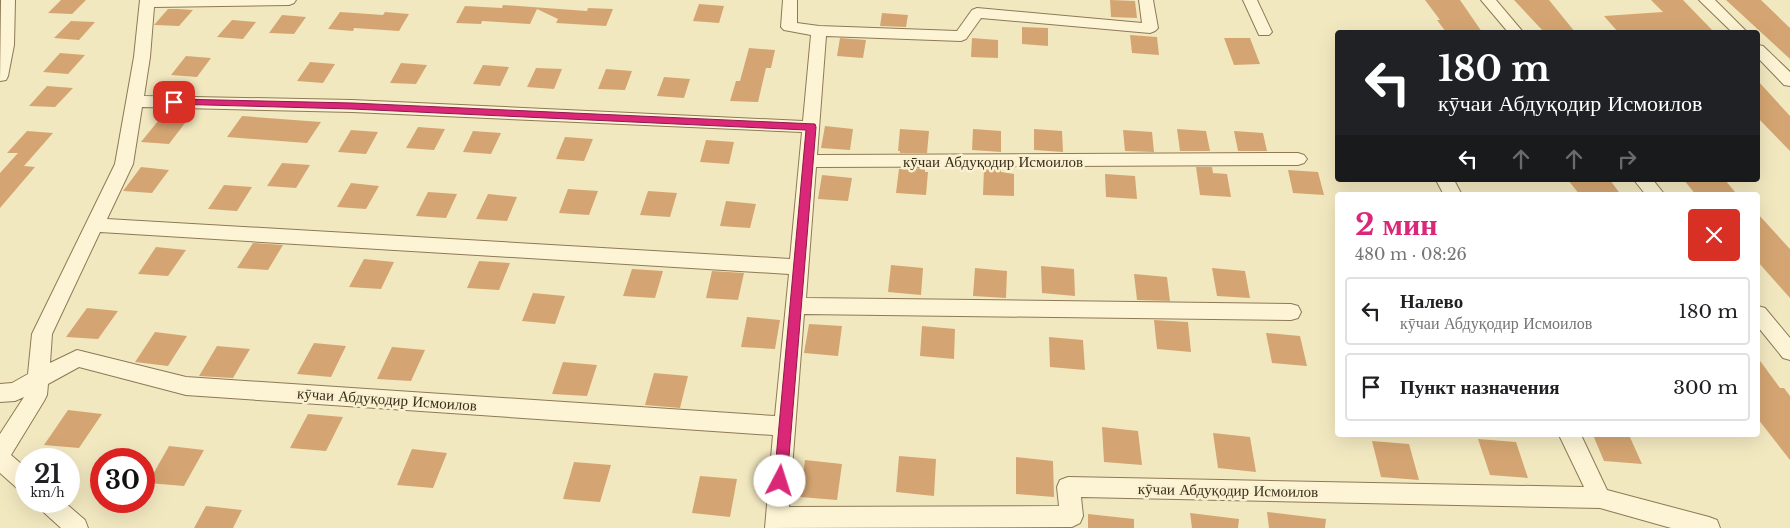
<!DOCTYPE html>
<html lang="ru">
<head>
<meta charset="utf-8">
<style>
  body { margin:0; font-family:"Libre Baskerville",serif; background:#f6f6f6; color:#202124; height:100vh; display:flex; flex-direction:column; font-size:19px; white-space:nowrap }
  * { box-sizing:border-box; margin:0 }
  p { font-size:16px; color:#757577 }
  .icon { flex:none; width:28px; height:28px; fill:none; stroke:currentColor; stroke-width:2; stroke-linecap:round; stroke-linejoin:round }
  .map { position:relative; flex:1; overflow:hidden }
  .sheet { position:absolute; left:1335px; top:192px; width:425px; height:245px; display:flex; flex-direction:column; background:#fff; border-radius:5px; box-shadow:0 5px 20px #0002 }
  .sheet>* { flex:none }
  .top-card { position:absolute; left:1335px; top:30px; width:425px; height:152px; border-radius:5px; box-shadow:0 5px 20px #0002; background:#202124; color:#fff; overflow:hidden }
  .speed { position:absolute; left:15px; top:448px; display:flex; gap:10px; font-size:25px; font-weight:700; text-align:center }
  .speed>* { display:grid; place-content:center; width:65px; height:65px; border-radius:50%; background:#fff; box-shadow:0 5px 20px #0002; line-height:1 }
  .speed small { font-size:12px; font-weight:400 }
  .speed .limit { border:8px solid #d22; background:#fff; color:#111 }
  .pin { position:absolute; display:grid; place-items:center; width:42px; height:42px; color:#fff; margin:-21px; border-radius:10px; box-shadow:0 2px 8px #0006 }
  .me { position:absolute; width:55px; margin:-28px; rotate:5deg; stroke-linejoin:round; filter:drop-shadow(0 0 4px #0008) }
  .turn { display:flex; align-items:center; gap:18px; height:105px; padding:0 20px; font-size:22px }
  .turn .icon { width:65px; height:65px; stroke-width:2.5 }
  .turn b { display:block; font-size:35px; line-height:42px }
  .lanes { display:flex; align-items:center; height:48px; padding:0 20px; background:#0003; justify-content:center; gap:25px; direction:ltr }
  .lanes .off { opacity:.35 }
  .round { display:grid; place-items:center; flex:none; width:52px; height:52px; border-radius:5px; background:#f6f6f6 }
  .headline { display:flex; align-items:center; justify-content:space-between; height:85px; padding:0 20px }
  h1 { font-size:30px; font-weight:700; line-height:38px; color:#db2777 }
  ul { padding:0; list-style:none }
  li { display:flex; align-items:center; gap:15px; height:68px; margin:0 10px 8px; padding:0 10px; border:2px solid #e0e0e0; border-radius:5px }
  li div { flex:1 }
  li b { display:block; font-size:19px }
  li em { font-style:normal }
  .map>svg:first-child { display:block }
  .building { fill:#d4a572 }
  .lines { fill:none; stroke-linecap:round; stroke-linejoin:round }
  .minor-casing { stroke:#8d7956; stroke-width:2 }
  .minor { fill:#fcf4d4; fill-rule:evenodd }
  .route { fill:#db2777; stroke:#8e194d }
  .labels { text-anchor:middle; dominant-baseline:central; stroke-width:5; stroke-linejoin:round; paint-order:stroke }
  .street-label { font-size:15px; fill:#3b2e1c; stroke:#f9f1d0 }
</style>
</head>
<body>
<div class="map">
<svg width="1790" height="528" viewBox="0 0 1790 528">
  <rect width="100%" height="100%" fill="#f2e8c0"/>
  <!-- building -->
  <path class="building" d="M61,0H86L72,14L48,13Z
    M1110,0L1135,1L1137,18L1111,17Z
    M1425,0H1460L1482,32H1446L1437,20H1440Z
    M1514,0H1549L1575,32H1544Z
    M1651,0H1683L1714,32H1618L1604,16L1663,12Z
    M1726,0H1761L1790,28V59Z
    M699,4L724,6L719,23L693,21Z
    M503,5L587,11L588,8L613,9L606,26L556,23L558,19L537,9L530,24L482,21L481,24L456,23L465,6L502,8Z
    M168,9H178L193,10L179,26L154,25Z
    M340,12L383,15L385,12L409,14L399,31L354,28L353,31L328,29Z
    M882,13L908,15L906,27L880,26Z
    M282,15L306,17L294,34L269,33Z
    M232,20L256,22L243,39L217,37Z
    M71,21L95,22L79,40L54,38Z
    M1022,27L1048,28V46L1022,44Z
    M1130,35L1157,37L1159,55L1132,53Z
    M840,38L866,40L863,58L837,56Z
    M972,38L998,40V58L971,57Z
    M1224,38H1250L1260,64L1234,65Z
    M749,48L775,50L771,68H766L758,102L730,101L736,81H740Z
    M60,53L85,55L68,74L43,72Z
    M186,56L211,58L197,77L171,75Z
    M310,62L335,64L323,83L297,81Z
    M401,63L427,65L416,84L390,83Z
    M483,65L509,67L500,86L473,84Z
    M536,68L562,69L554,89L527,87Z
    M606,69L632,71L625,90L598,89Z
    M664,77L690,79L684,98L657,96Z
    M1758,81L1790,116V151L1758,118Z
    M47,86L73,88L55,107L29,106Z
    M242,116L294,120L321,122L307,143L227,137Z
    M158,121L185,123L169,144L141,142Z
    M825,126L853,129L850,150L821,148Z
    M418,127L445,129L434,150L406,148Z
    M900,129L929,131L927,153H900V151H898Z
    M973,129L1001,131V152L972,150Z
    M1034,129L1062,131L1063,152L1034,150Z
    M1177,129L1206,131L1210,151H1180Z
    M351,130L378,132L366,154L338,152Z
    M1123,130L1152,132L1154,152L1125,151Z
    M27,131L53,133L24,166L35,167L0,208V173L18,153H7Z
    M473,131L501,133L491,154L463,152Z
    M1234,131L1263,133L1267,151H1238Z
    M565,137L593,139L584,161L556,159Z
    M706,140L734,142L729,164L700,162Z
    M282,163L310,165L296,188L267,186Z
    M141,167L169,170L152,193L123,191Z
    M1196,167H1212L1213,173L1227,174L1231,197L1200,195Z
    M925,168V172H928L926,195L896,193L899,169Z
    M984,168H1001V172L1014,174V196L983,195Z
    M1288,170L1318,172L1324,195L1293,193Z
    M1105,174L1135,176L1137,199L1106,197Z
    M822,175L852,178L848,201L818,199Z
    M1568,180H1610L1621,195H1580Z
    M1684,180H1725L1735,192L1696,195Z
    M351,183L379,186L366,209L337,207Z
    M224,185L252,187L237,211L208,209Z
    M568,189L598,191L589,215L559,213Z
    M648,191L677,193L670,217L640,215Z
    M428,192L457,194L446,218L416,216Z
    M488,194L517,197L507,221L476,219Z
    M726,201L756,204L750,228L720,226Z
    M1758,214L1790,249V298L1758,262Z
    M253,243L283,245L268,270L237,268Z
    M156,247L186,250L168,276L138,274Z
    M364,259L394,262L381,289L349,287Z
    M479,261L510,263L499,290L467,288Z
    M891,265L923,268L921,295L888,292Z
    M1041,266L1074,269L1075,296L1042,293Z
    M975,268L1007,271L1006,298L973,296Z
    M1212,268L1245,271L1250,298L1217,296Z
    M632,269L663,271L655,298L623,296Z
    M712,271L744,273L738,300L706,298Z
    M1134,274L1167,277L1170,301L1137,300Z
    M533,293L565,296L555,324L522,321Z
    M87,308L118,311L98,339L66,337Z
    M747,317L780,320L775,349L741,347Z
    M1154,320L1188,322L1191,352L1157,349Z
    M809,324L842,326L838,356L804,353Z
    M922,326L955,329L954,359L920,356Z
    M155,332L187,336L168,366L135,362Z
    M1266,333L1300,336L1307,366L1272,363Z
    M1049,337L1083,340L1085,370L1050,367Z
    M314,343L346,346L331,377L297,374Z
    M217,346L250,349L233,378L199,376Z
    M392,347L425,350L411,381L377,379Z
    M1758,358L1780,388H1784L1790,396V460L1758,419Z
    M563,362L597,365L587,396L552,394Z
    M654,373L688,376L680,408L645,405Z
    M68,410L102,414L79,448L44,445Z
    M308,414L343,417L326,451L290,448Z
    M1102,427L1138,431L1142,465L1104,462Z
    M1213,433L1250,437L1256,472L1218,468Z
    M1593,435H1629L1642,464L1604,461Z
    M1478,439L1516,442L1528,478L1490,475Z
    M1372,441L1409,444L1419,480L1381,477Z
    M169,446L204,450L184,486L148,483Z
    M412,449L447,453L433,488L397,485Z
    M899,456L936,459L934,496L896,492Z
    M1016,457L1053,461L1054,497L1016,494Z
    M805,460L842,464L837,500L800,497Z
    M574,462L611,465L600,502L563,499Z
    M700,476L737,479L730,517L692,513Z
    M206,506L242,510L233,528H194Z
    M1267,512L1326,519L1325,528H1269Z
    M1190,513L1239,519L1238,528H1192Z
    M1088,514L1134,519V528H1088Z"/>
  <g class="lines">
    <defs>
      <path id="minor" d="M1,0H15L14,45L8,76L6,80L0,81Z
        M140,0H296L294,3L289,5L154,7L150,57L144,96L352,100L803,121L811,35L784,30L781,27L783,0H797V23L819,26L957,31L972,10L977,8L1142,23L1139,0H1153L1158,28L1155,31L1150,33L981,18L966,39L961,41L826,36L817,155L1298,153L1304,155L1307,159L1304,163L1298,165L816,167L806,298L1291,304L1298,306L1301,312L1298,318L1291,320L804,314L789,507L1059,506L1057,487L1060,480L1068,477L1584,487L1559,435H1581L1607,490L1709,517L1717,520L1720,528H1671L1600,508L1081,497L1083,516L1080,523L1072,527L765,528L773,435L186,395L79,367L48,384L47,395L44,401L11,455L26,468V492L18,489L0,473V434L24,397L15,401L0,402V384L12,383L28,374L32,334L115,164L134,57ZM142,107L352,112L802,132L790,259L107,219L133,164ZM100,232L789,274L775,416L186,377L77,350L50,363L52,334Z
        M1243,0H1257L1272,32L1269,35H1259Z
        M1481,0H1496L1523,32H1508Z
        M1699,0H1715L1747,32H1732Z
        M1758,45L1763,46L1790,72V86L1784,85L1758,58Z
        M1436,180H1454L1462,195H1444Z
        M1634,180H1653L1665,195H1646Z
        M1758,306L1765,308L1790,338V360L1783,358L1758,327Z
        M36,501H63L85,520L88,528H61L39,508Z"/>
    </defs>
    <!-- minor casing -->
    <use href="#minor" class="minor-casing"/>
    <!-- minor -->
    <use href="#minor" class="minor"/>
  </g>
  <!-- route -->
  <path class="route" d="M174,99L352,103L815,124L816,127L787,481L785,485L780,487L776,485L774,481L806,130L352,109L170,104V100Z"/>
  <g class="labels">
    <!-- street labels -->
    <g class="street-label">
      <text x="993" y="161">кӯчаи Абдуқодир Исмоилов</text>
      <text transform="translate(387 399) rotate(4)">кӯчаи Абдуқодир Исмоилов</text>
      <text transform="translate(1228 490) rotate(1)">кӯчаи Абдуқодир Исмоилов</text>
    </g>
  </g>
</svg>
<div class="speed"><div>21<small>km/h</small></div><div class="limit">30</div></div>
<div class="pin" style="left:174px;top:102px;background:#d93025"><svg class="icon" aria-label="arrive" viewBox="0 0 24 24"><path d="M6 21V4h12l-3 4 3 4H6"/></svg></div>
<svg class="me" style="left:780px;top:481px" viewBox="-20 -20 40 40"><circle r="19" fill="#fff"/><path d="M0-13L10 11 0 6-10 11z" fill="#db2777"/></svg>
<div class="top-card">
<div class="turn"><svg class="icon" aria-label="left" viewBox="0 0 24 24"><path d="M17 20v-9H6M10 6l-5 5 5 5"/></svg><div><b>180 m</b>кӯчаи Абдуқодир Исмоилов</div></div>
<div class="lanes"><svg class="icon" aria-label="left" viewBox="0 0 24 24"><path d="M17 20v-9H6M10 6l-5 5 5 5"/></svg><svg class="icon off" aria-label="ahead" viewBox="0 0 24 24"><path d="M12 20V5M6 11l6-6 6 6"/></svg><svg class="icon off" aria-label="ahead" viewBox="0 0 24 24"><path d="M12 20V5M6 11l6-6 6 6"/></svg><svg class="icon off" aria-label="right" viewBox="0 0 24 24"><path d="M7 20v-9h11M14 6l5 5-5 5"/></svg></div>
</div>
<section class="sheet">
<div class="headline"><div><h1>2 мин</h1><p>480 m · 08:26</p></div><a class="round" style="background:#d93025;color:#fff"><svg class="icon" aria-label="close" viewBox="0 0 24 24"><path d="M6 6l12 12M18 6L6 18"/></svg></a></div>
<ul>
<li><svg class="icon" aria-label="left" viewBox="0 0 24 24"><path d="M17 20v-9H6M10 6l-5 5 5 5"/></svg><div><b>Налево</b><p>кӯчаи Абдуқодир Исмоилов</p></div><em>180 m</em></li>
<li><svg class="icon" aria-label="arrive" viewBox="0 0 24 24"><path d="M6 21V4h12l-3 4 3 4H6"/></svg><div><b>Пункт назначения</b></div><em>300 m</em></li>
</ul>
</section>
</div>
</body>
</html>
